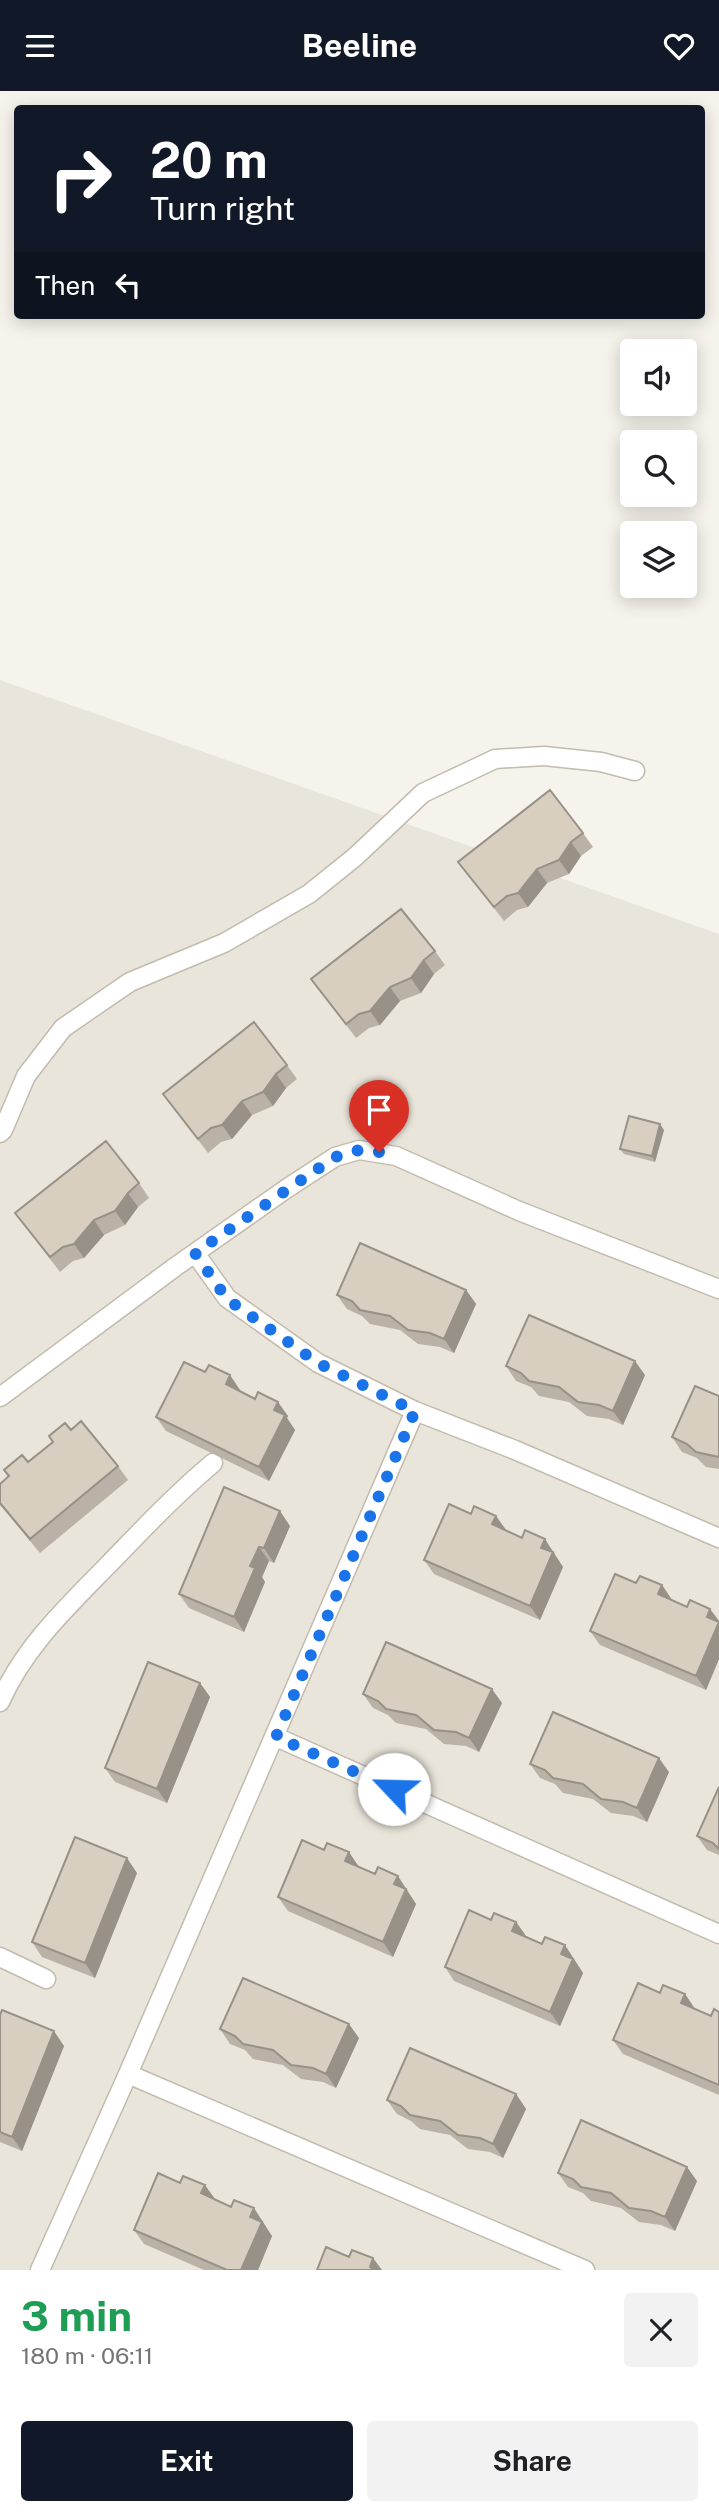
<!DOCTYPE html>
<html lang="en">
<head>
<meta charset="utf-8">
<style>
  body { margin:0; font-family:"Public Sans",sans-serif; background:#f2f2f2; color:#202124; height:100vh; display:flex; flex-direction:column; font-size:26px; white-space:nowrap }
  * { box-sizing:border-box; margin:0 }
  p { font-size:23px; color:#757577 }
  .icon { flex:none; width:38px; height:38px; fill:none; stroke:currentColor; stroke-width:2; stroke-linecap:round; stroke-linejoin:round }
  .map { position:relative; height:2179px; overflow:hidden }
  .sheet { display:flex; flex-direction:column; background:#fff; flex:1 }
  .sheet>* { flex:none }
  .guide { position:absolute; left:14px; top:14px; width:691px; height:214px; border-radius:7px; box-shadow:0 4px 18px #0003; background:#111827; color:#fff; overflow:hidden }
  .buttons { position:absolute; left:620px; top:248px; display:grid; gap:14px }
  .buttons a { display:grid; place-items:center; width:77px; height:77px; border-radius:7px; background:#fff; box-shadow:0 4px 18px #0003; font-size:35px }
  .pin { position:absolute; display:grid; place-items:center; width:60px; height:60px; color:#fff; margin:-72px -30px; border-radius:50% 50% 50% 0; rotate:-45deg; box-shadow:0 0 7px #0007 }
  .pin .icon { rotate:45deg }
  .me { position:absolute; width:77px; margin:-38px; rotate:294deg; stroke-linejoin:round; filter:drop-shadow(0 0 5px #0008) }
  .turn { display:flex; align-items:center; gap:24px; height:147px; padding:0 21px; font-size:32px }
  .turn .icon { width:91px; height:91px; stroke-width:2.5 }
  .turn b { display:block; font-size:49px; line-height:60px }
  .then { display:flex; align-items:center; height:66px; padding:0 21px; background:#0003; gap:14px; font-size:26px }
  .round { display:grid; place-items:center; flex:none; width:74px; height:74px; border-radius:7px; background:#f2f2f2 }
  .summary { display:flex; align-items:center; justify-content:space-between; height:119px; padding:0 21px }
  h1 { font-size:42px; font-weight:700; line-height:52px; color:#1e9e55 }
  .primary-button { display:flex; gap:14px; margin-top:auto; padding:14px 21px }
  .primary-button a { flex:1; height:80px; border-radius:7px; background:#111827; color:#fff; font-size:28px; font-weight:700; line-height:80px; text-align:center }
  .primary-button a+a { background:#f2f2f2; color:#202124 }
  header { display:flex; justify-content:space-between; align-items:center; height:91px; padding:0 21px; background:#111827; color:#fff; font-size:32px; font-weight:700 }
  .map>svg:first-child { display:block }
  .residential { fill:#eae5da }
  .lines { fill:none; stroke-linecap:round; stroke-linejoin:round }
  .lane-casing { stroke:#c2bbae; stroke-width:21 }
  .lane { stroke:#fff; stroke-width:18 }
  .wall { fill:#bab2a6 }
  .shaded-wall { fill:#979187 }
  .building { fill:#d8cfc1; stroke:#979187; stroke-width:2 }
  .route { stroke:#1a73e8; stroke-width:12; stroke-dasharray:0 21.6 }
</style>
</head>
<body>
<header><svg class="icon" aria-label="menu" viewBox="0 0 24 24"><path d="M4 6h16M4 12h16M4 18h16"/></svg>Beeline<svg class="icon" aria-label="heart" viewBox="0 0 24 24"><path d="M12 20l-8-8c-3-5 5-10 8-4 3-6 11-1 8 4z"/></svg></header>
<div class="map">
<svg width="719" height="2179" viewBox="0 0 719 2179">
  <rect width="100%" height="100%" fill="#f6f3ec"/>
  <!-- residential -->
  <path class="residential" d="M0,589L719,843V2179H0Z"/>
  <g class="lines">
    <defs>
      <path id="lane" d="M0,1042L3,1039L26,985L63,937L130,891L224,852L309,803L355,766L423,702L495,668L544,665L601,671L635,680
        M195,1162L227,1207L318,1272L415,1320
        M0,1306L175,1176L286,1098L335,1066L359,1059L396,1065L519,1120L719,1198
        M0,1611C24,1556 68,1515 109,1473C143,1438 176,1403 213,1372
        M276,1646L719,1843
        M0,1866L46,1888
        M128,1983L415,1320L515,1359L719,1447
        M40,2179L128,1983L585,2179"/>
    </defs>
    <!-- lane casing -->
    <use href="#lane" class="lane-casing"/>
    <!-- lane -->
    <use href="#lane" class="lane"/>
  </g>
  <!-- wall -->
  <path class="wall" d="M583,742L593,756L581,765L569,783L547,792L528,816L517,819L504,830L458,771Z
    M435,860L445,874L434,883L421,902L400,910L380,934L369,937L356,947L311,888Z
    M287,974L297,988L286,997L273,1015L252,1024L232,1048L221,1051L208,1062L163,1003Z
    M664,1039L655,1071L624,1063L620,1058Z
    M139,1092L149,1107L138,1116L125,1134L104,1144L84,1167L73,1170L60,1181L15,1122Z
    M466,1199L476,1213L454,1262L440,1256L418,1253L400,1239L370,1233L362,1225L347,1218L337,1204Z
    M506,1275L645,1284L623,1334L609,1328L587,1325L569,1311L539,1305L531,1296L516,1290Z
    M240,1299L239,1300L288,1325L287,1327L295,1339L269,1390L166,1340L156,1326Z
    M719,1305V1378L706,1376L697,1367L682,1361L672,1346Z
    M71,1339L118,1375L128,1389L40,1462L0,1414V1393L8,1386L4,1379L28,1371Z
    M471,1423L496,1425L506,1439L555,1462L554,1463L563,1476L540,1529L434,1483L424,1469Z
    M290,1435L274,1472L269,1470L262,1486L265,1491L244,1541L189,1517L179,1503Z
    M636,1492L662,1494L672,1509L687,1516L710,1518L719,1530V1568L706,1599L600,1554L590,1540Z
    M200,1592L210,1606L167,1712L115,1691L105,1677Z
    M363,1603L502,1612L479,1661L466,1655L444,1653L426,1638L396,1632L388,1624L373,1617Z
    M530,1673L669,1681L647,1731L633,1725L611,1722L593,1708L563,1702L555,1693L540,1687Z
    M719,1696V1764L707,1759L697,1745Z
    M359,1776L408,1799L407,1800L416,1813L393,1866L288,1820L278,1806Z
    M137,1782L95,1887L42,1866L32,1851Z
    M491,1829L516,1831L526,1845L575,1869V1870L583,1882L560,1935L454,1890L445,1876Z
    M660,1902L685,1903L695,1918L711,1925L719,1921V2004L623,1963L613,1949Z
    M0,1924L64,1955L22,2060L0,2051Z
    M220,1938L359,1947L336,1997L323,1991L301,1988L283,1974L253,1968L245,1959L230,1953Z
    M516,2003L526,2018L503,2067L490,2061L468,2058L450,2044L420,2038L411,2030L397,2023L387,2009Z
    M558,2082L697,2090L675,2140L661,2134L639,2131L621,2117L591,2110L583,2102L568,2096Z
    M215,2109L264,2132L263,2133L272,2145L258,2179H204L144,2153L134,2139Z"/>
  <!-- shaded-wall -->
  <path class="shaded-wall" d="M571,751L581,765L569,783L559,769Z
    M537,778L547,792L528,816L518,802Z
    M424,869L434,883L421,902L411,887Z
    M390,896L400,910L380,934L370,920Z
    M276,983L286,997L273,1015L263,1001Z
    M242,1010L252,1024L232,1048L222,1034Z
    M660,1033L664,1039L655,1071L652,1065Z
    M128,1102L138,1116L125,1134L115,1120Z
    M94,1129L104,1144L84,1167L74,1153Z
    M466,1199L476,1213L454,1262L444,1248Z
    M635,1270L645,1284L623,1334L613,1320Z
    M230,1284L240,1299L236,1308L226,1293Z
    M278,1311L288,1325L287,1327L295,1339L269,1390L259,1376L274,1319Z
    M280,1420L290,1435L274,1472L264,1457Z
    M496,1425L506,1439L502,1448L492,1433Z
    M545,1448L563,1476L540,1529L530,1515L541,1457Z
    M259,1456L269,1470L262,1486L265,1491L244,1541L234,1526L250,1475Z
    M662,1494L672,1509L658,1503Z
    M710,1518L719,1530V1568L706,1599L696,1585L707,1526Z
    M200,1592L210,1606L167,1712L157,1698Z
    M492,1598L502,1612L479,1661L469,1647Z
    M659,1667L669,1681L647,1731L637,1717Z
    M349,1761L359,1776L345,1770Z
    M127,1767L137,1782L95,1887L85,1872Z
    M398,1785L416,1813L393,1866L383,1851L394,1793Z
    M516,1831L526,1845L512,1840Z
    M565,1854L583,1882L560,1935L550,1921L561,1863Z
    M685,1903L695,1918L681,1912Z
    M349,1933L359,1947L336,1997L326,1983Z
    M54,1940L64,1955L22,2060L12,2046Z
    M516,2003L526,2018L503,2067L493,2053Z
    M687,2076L697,2090L675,2140L665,2126Z
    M205,2094L215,2108L201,2102Z
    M254,2117L272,2145L258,2179H241L250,2126Z
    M373,2167L382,2179H371L370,2176Z"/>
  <!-- building -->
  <path class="building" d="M550,699L583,742L571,751L559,769L537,778L518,802L507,805L494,816L458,771Z
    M401,818L435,860L424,869L411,887L390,896L370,920L359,923L346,933L311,888Z
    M254,931L287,974L276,983L263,1001L242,1010L222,1034L211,1037L198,1048L163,1003Z
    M629,1025L660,1033L652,1065L620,1058Z
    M106,1050L139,1092L128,1102L115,1120L94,1129L74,1153L63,1156L50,1166L15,1122Z
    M360,1152L466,1199L444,1248L430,1242L408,1239L390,1225L360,1219L352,1210L337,1204Z
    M529,1224L635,1270L613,1320L599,1314L578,1311L559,1296L529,1290L521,1282L506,1275Z
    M184,1271L205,1281L209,1274L230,1284L226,1293L255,1308L258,1301L278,1311L274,1319L285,1324L259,1376L156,1326Z
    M695,1295L719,1305V1366L696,1361L687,1353L672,1346Z
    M81,1330L118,1375L30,1448L0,1412V1393L9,1385L4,1379L22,1364L28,1371L53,1351L49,1345L65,1332L71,1339Z
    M224,1396L280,1420L264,1457L259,1456L250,1475L255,1477L234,1526L179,1503Z
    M449,1413L471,1423L474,1415L496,1425L492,1433L522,1447L525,1439L545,1448L541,1457L553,1461L530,1515L424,1469Z
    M615,1483L636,1492L640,1485L662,1494L658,1503L687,1516L690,1509L710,1518L707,1526L719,1531L696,1585L590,1540Z
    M386,1551L492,1598L469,1647L456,1641L434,1639L416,1624L386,1618L378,1610L363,1603Z
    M148,1571L200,1592L157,1698L105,1677Z
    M553,1621L659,1667L637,1717L623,1711L601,1708L583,1693L553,1687L545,1679L530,1673Z
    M719,1696V1758L713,1752L697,1745Z
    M75,1746L127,1767L85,1872L32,1851Z
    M302,1749L324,1759L327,1752L349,1761L345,1770L375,1783L378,1776L398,1785L394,1793L406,1798L383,1851L278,1806Z
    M469,1819L491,1829L494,1822L516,1831L512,1840L542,1853L545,1846L565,1854L561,1863L573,1868L550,1921L445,1876Z
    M243,1887L349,1933L326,1983L313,1977L291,1974L273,1959L243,1953L235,1945L220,1938Z
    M638,1892L660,1902L663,1894L685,1903L681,1912L711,1925L714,1918L719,1921V1994L613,1949Z
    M2,1919L54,1940L12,2046L0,2041V1924Z
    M410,1957L516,2003L493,2053L480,2047L458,2044L440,2030L410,2024L401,2015L387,2009Z
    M581,2029L687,2076L665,2126L651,2120L629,2117L611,2102L581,2096L573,2088L558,2082Z
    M158,2082L180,2092L183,2085L205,2094L201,2102L231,2116L234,2109L254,2117L250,2126L262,2131L241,2179H227L134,2139Z
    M326,2156L349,2166L352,2159L373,2167L370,2176L375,2179H317Z"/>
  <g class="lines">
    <!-- route -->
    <path class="route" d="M379,1061L359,1059L335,1066L195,1162L227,1208L318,1272L415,1320L276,1646L394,1698"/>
  </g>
</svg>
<div class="buttons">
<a><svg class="icon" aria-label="sound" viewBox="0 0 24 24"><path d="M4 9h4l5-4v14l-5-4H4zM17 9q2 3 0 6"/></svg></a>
<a><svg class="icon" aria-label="search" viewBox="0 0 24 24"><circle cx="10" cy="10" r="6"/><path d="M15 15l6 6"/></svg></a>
<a><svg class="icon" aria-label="layers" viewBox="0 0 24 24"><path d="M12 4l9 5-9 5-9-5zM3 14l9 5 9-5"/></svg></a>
</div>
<div class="pin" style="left:379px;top:1061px;background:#d93025"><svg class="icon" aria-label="arrive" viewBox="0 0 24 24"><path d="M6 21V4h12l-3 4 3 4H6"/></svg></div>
<svg class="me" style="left:394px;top:1698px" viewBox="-20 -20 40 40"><circle r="19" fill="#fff"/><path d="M0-13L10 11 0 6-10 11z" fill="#1a73e8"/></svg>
<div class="guide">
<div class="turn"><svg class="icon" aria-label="right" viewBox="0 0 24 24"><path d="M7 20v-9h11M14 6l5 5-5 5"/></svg><div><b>20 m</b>Turn right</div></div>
<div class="then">Then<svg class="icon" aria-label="left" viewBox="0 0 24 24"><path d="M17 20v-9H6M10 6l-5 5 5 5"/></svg></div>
</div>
</div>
<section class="sheet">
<div class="summary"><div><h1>3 min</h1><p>180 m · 06:11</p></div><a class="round"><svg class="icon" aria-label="close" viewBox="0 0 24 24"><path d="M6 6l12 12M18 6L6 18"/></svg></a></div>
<div class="primary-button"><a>Exit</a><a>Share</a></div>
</section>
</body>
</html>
